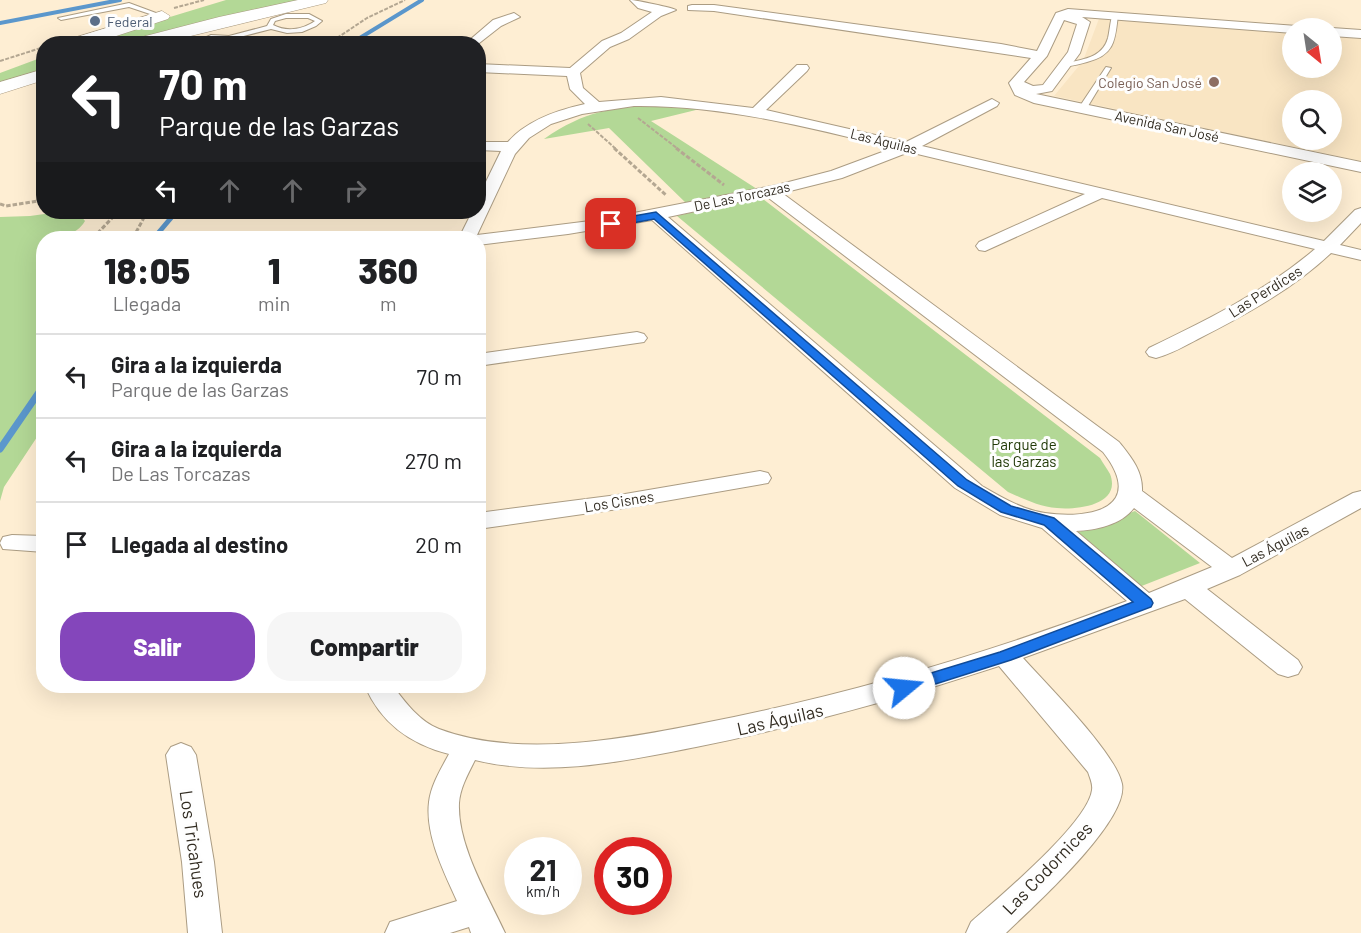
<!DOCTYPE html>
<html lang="es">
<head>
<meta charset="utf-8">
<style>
  body { margin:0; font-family:Barlow,sans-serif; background:#f6f6f6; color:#202124; height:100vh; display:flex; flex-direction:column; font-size:22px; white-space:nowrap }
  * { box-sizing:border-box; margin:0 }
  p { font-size:20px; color:#757577 }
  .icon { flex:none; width:33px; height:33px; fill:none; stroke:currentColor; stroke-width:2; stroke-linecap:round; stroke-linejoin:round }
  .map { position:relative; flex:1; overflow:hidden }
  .panel { position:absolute; left:36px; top:231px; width:450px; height:462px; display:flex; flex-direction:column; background:#fff; border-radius:24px; box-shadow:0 6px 24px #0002 }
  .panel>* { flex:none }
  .banner { position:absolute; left:36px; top:36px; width:450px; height:183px; border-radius:24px; box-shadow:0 6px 24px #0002; background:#202124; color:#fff; overflow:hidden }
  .needle { width:39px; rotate:150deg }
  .tools { position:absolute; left:1282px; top:18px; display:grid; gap:12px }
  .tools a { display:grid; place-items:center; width:60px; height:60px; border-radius:50%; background:#fff; box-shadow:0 6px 24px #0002; font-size:30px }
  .speed { position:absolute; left:504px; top:837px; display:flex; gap:12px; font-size:30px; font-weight:700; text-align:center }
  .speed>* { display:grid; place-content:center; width:78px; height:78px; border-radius:50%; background:#fff; box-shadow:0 6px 24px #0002; line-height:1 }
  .speed small { font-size:15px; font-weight:400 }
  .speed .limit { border:9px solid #d22; background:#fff; color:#111 }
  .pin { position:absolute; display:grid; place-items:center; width:51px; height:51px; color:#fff; margin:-26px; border-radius:12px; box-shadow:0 3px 9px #0006 }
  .me { position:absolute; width:66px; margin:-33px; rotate:73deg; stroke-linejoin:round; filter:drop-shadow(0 0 4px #0008) }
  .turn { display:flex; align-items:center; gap:21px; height:126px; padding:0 24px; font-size:27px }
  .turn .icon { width:78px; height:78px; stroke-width:2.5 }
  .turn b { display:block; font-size:42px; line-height:51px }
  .lanes { display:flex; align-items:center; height:57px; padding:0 24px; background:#0003; justify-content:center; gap:30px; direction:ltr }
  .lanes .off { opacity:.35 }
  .eta { display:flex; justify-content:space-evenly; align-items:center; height:102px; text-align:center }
  .eta b { font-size:36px; font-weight:800; line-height:42px }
  .button { display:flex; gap:12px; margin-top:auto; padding:12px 24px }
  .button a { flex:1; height:69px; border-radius:24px; background:#8446bb; color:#fff; font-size:24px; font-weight:800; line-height:69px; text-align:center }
  .button a+a { background:#f6f6f6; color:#202124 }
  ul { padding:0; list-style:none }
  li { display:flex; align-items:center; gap:18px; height:84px; padding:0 24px; border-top:2px solid #e0e0e0 }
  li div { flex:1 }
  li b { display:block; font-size:22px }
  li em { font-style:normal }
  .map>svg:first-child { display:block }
  .built { fill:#f9e5c3; fill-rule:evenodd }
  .green { fill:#b3d896 }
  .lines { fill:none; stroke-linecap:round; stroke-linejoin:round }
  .stream-far2 { stroke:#5b97cc; stroke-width:4 }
  .stream-far1 { stroke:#5b97cc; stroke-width:5 }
  .stream { stroke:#5b97cc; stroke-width:7 }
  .service-casing { stroke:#ab9c83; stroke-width:2 }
  .minor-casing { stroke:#ab9c83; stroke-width:2 }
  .secondary-casing { stroke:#ab9c83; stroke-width:1 }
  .path-far1 { stroke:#b4a792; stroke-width:2; stroke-dasharray:4 1.5; stroke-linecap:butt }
  .path { stroke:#b4a792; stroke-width:3; stroke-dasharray:4.5 2; stroke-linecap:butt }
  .service { fill:#fff; fill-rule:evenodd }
  .minor { fill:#fff; fill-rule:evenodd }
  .secondary { fill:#fff; fill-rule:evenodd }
  .route { fill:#1a73e8; stroke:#114b97; stroke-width:1.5 }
  .service-dot { fill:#5c6f8a; stroke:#fefefe; stroke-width:2 }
  .education-dot { fill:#8d6e63; stroke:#fefefe; stroke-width:2 }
  .labels { text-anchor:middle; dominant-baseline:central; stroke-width:6; stroke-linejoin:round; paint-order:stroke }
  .far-service-label { font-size:14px; fill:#4e5e75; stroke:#fefefe; text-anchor:start }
  .far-education-label { font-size:14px; fill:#785e54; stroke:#fefefe; text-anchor:end }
  .far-street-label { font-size:14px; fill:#322c22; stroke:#fefefe }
  .street-label { font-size:15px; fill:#322c22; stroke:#fefefe }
  .park-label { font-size:15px; fill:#223a08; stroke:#fefefe }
  .near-street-label { font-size:18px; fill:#322c22; stroke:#fefefe }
</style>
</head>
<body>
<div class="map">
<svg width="1361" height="933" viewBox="0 0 1361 933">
  <rect width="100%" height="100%" fill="#feeed3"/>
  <!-- built -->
  <path class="built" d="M1100,16L1293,33V68H1332V36L1361,39V161L1054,96L1083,61ZM1293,100H1332V140H1293Z"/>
  <!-- green -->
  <path class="green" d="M226,0H308L126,43L81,44Z
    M43,57V71L0,85V73Z
    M662,105L700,109L651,121L757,189L688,205L609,128L544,139C586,110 611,108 662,105Z
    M759,196L1100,458C1103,463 1107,469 1110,474C1122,505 1077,510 1057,508C1040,507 1024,499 1008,492L677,216Z
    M59,212L80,215L85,221C76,236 59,238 44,238L43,428L4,487L0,501V217L30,216Z
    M1135,511L1200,563L1134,589L1071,535Z"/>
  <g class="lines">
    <!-- stream-far2 -->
    <path class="stream-far2" d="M0,23L120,0
      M350,44L422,0"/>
    <!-- stream-far1 -->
    <path class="stream-far1" d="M154,238L176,212"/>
    <!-- stream -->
    <path class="stream" d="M0,449L44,385"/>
    <defs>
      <path id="service" d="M129,3L164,16L159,17L129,7L61,20L58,18Z
        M286,14H309L322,21L316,26L302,32L287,33L271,29L232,39L229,44L225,43V39C218,38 211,38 205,42L206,44H199L198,41L211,35L229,36L267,26L271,19ZM286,18H308L315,21C302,30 286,32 273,25L275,21Z
        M1113,14L1118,15C1115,40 1115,55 1087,62C1079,64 1071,67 1064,66V64C1081,59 1102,59 1108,38C1110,30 1110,21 1113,14Z
        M1106,67L1111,68L1085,111H1079L1078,109Z"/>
      <path id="minor" d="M630,0C636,0 673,8 676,10L661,16L629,39L610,47L580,73L583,88L599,102L661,97L753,108L797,65H807L809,68L807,71L766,110L906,142L992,99L999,103L997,106L922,146L1324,241L1355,210L1361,208V223L1340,245L1361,250V260L1331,253C1293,289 1245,315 1198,339C1185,346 1171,354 1156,358L1149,356L1146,352L1149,348C1207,320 1266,291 1315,249L1102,198L985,251L979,250L976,246L979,242L1085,194L909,152L842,178L782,193L1119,442C1131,457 1143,471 1142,491L1232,558L1353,493L1361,491V508L1240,575L1207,589L1298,660L1302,667L1298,674L1288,677L1278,674L1185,599L1023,658C1047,685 1116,753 1122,784C1129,821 1033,907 1006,933H966L971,922C998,898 1088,823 1092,790C1093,784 1090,778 1088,772L999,666C899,699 799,726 696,747C625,761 547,778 475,760C468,774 460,788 459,803C457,845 488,896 505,933H471L469,927L450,933H385L390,922L457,901C444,872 425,835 429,802C431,785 441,769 449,754C410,744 381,723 365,686H393C405,702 419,721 439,729C518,759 624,739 704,723C848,695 989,653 1127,601L1042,528L1000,515L955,488L652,220L568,234L478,245V238H459L472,212H478V198L501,151L478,150V142H508C527,120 558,110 585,104L570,89L567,76L478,72V64L570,68L602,41L621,33L652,12L638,8ZM634,106C723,105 807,127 893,148L831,171L777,185L598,220L477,235L515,154L529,138L551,124L582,114ZM766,196L1103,452C1146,507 1092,520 1045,513C1023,510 1001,497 982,486L668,217ZM1134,508L1212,567L1149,593L1076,531C1096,530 1121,525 1134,508Z
        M692,5H714L1001,44L1037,51L1056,13L1068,9L1297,26L1299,28H1293V33L1082,17L1090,22L1080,53L1052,91L1036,94L1361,162V172L1034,103L1015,95L1009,83L1031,58L714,11L688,10V6ZM1064,20L1077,24L1068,52L1043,85L1033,86L1024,82L1047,56Z
        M514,13L520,17L501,26L478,44H465L493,20Z
        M1332,28L1361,30V38L1332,36Z
        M637,332L644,334L647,338L644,342L478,366V354Z
        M760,471L768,473L771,478L768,483L625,508L478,529V513L625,494Z
        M12,535L44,536V552L3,549L0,543L3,537Z
        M181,743L191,747L196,755L214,862L222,933H188L182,862L166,755L171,747Z"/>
      <path id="secondary" d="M298,0H328L326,3L158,44H128L130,40L219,17Z
        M162,11L170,16L168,19L92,44H65L67,40Z
        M44,69V80L0,94V82Z"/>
    </defs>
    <!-- service casing -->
    <use href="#service" class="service-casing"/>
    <!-- minor casing -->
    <use href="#minor" class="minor-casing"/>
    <!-- secondary casing -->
    <use href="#secondary" class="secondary-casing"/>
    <!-- path-far1 -->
    <path class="path-far1" d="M174,8L204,0
      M328,44L367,18L405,0
      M0,61L44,47
      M638,118L678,149
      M588,124L616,149"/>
    <!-- path -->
    <path class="path" d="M614,148L667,196
      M676,148L724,185
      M0,204L6,206L44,200
      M93,238L114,216L115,212
      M133,238L147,212"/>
    <!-- service -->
    <use href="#service" class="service"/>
    <!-- minor -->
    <use href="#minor" class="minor"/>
    <!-- secondary -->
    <use href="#secondary" class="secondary"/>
  </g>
  <!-- route -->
  <path class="route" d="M656,212L967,480L1011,506L1054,518L1151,599L1153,603L1151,607L1011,660L904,694L898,692L896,688L898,683L1000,652L1133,602L1044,525L1001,512L958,486L654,219L611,227L606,224L611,220Z"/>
  <!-- markers -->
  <circle class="service-dot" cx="95" cy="21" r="6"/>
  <circle class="education-dot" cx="1214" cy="82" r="6"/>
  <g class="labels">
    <!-- far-service labels -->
    <g class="far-service-label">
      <text x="107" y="21">Federal</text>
    </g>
    <!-- far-education labels -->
    <g class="far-education-label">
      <text x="1202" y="82">Colegio San José</text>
    </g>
    <!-- far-street labels -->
    <g class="far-street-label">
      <text transform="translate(1167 126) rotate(12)">Avenida San José</text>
      <text transform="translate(884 141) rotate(14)">Las Águilas</text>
      <text transform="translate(742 196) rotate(-12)">De Las Torcazas</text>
    </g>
    <!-- street labels -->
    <g class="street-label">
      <text transform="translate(1265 291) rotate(-32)">Las Perdices</text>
      <text transform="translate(619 501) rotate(-9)">Los Cisnes</text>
      <text transform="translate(1275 545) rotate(-28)">Las Águilas</text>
    </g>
    <!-- park labels -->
    <g class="park-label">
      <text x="1024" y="444">Parque de<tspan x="1024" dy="17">las Garzas</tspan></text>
    </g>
    <!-- near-street labels -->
    <g class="near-street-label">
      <text transform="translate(780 719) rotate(-13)">Las Águilas</text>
      <text transform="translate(194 844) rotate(82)">Los Tricahues</text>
      <text transform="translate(1047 868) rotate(-46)">Las Codornices</text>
    </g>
  </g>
</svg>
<div class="tools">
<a><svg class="needle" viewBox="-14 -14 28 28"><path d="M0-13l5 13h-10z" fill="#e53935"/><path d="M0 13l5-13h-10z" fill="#757577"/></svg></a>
<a><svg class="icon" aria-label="search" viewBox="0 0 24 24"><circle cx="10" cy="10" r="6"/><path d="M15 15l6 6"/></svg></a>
<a><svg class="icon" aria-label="layers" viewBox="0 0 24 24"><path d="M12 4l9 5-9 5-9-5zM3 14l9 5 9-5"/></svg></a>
</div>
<div class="speed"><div>21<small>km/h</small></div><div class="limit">30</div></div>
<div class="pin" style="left:611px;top:224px;background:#d93025"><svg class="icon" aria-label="arrive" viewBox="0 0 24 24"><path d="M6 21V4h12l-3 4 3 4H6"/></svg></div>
<svg class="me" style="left:904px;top:688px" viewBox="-20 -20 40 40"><circle r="19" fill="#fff"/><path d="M0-13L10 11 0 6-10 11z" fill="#1a73e8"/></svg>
<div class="banner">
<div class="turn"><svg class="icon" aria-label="left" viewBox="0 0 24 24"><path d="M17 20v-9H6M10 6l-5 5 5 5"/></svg><div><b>70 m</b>Parque de las Garzas</div></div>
<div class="lanes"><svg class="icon" aria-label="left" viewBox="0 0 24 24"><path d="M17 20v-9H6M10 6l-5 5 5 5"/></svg><svg class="icon off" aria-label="ahead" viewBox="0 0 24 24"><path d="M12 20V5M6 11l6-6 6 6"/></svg><svg class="icon off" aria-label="ahead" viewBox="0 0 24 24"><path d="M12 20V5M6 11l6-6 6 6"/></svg><svg class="icon off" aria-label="right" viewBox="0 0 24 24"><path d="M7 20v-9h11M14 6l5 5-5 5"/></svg></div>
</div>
<section class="panel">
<div class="eta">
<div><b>18:05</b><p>Llegada</p></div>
<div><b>1</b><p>min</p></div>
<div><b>360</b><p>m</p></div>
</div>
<ul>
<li><svg class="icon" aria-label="left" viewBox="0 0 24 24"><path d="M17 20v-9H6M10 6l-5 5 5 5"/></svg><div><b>Gira a la izquierda</b><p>Parque de las Garzas</p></div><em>70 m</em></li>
<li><svg class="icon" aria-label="left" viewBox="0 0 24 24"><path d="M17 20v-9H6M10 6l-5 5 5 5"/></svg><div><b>Gira a la izquierda</b><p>De Las Torcazas</p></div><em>270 m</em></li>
<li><svg class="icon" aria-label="arrive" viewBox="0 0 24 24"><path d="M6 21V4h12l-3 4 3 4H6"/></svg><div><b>Llegada al destino</b></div><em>20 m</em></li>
</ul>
<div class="button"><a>Salir</a><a>Compartir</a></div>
</section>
</div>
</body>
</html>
